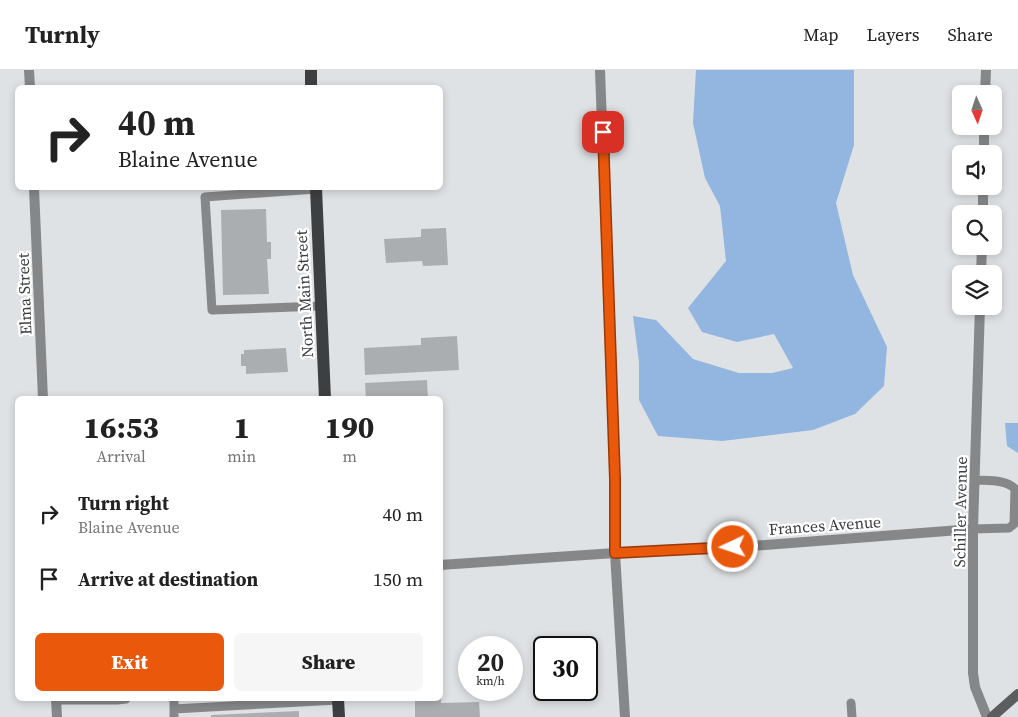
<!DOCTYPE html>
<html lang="en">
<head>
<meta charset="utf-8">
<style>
  body { margin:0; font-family:"Source Serif 4",serif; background:#f6f6f6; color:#222; height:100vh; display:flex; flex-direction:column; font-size:19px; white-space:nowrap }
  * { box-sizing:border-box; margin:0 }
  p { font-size:16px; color:#767676 }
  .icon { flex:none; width:28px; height:28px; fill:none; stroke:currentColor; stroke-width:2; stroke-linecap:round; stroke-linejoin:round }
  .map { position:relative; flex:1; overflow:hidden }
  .panel { position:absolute; left:15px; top:326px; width:428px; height:305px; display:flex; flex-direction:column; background:#fff; border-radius:8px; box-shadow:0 2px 8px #0003 }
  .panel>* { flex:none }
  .top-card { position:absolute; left:15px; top:15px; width:428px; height:105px; border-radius:8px; box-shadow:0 2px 8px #0003; background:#fff; color:#222; overflow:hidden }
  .needle { width:32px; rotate:177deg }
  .tools { position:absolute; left:952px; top:15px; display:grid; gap:10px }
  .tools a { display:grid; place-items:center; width:50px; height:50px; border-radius:8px; background:#fff; box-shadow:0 2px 8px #0003; font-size:25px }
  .speed { position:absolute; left:458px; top:566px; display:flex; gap:10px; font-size:25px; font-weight:700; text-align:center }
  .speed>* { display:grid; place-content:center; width:65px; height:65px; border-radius:50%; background:#fff; box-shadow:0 2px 8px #0003; line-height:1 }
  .speed small { font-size:12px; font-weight:400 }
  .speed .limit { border:2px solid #111; border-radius:8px; background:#fff; color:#111 }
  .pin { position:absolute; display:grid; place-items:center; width:42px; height:42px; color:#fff; margin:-21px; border-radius:10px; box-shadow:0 2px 8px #0006 }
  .me { position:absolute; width:55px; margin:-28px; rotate:267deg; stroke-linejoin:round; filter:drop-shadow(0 0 4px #0008) }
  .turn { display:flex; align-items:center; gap:18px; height:105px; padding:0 20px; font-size:22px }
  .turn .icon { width:65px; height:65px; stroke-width:2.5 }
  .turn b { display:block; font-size:35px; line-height:42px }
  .eta { display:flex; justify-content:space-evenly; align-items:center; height:85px; text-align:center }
  .eta b { font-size:30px; font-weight:800; line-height:35px }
  .action { display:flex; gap:10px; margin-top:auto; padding:10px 20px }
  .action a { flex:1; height:58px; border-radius:8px; background:#ea580c; color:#fff; font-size:20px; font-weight:800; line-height:58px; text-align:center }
  .action a+a { background:#f6f6f6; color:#222 }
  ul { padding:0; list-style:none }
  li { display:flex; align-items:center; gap:15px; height:65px; padding:0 20px }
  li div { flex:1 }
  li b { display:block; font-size:19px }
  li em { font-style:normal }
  header { display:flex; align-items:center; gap:30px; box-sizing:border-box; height:70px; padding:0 25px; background:#fff; border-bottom:1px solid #e0e0e0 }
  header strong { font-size:24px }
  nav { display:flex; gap:28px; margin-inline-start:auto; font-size:18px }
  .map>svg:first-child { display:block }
  .green { fill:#92b6e0 }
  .building { fill:#abaeb0 }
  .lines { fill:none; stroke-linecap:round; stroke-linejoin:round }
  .lane { stroke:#868788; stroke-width:9 }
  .street { stroke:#868788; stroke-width:10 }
  .secondary { stroke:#5b5d5e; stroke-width:10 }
  .primary { stroke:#3e3f41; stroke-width:12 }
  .route-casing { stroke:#983908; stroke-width:12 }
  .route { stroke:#ea580c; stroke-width:9 }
  .labels { text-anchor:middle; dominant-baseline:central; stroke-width:4.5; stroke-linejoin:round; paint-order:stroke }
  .street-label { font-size:16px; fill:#3c3d3e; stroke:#fff }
</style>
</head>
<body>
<header>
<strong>Turnly</strong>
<nav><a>Map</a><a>Layers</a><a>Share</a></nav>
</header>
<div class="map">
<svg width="1018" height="647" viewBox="0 0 1018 647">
  <rect width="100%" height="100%" fill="#dfe2e4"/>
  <!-- green -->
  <path class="green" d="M696,0H854V75L836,133L853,205L887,277L884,316L855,344L813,360L722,371L658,366L639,330V292L633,246L656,250L693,289L739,303H772L793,298L774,264L737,272L702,262L688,238L726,191L720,136L705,108L693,53Z
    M1005,353H1018V383L1007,376Z"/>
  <!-- building -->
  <path class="building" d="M266,139L267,172H271V189H267L269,224L223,225L221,140Z
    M446,158L448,195L423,196L422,191L386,193L384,169L421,167V159Z
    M457,266L459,300L365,305L364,278L421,275V268Z
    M286,278L288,302L246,304V296H241V284H244V280Z
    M427,310L428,329H366L365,313Z
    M415,629H441V633L479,632L480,647H415Z
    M299,641V647H211V645Z"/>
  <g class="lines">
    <!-- lane -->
    <path class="lane" d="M316,119L205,127L212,240L321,236
      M973,459L1009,458L1014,454L1015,419C1006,409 988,411 975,410
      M117,629V630L126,629
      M174,629V647
      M56,630H117
      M851,633L852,647
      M174,639L338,630"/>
    <!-- street -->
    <path class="street" d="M29,0L30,18
      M600,0L615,409V483L625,647
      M985,24L986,0
      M984,84V56
      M34,118L43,329
      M983,144V116
      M981,204L982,176
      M980,236L973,459V603L975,617L987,647
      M440,495L615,483L752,476L973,459
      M56,629L57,647"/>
    <!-- secondary -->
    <path class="secondary" d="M992,647L1018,624"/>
    <!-- primary -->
    <path class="primary" d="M311,0V18
      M316,118L325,329
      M338,629L339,647"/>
  </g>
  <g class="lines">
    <defs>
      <path id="route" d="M603,62L615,409V483L733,477"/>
    </defs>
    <!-- route casing -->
    <use href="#route" class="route-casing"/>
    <!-- route -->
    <use href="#route" class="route"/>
  </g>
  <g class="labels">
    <!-- street labels -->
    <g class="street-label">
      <text transform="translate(24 224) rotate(-92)">Elma Street</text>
      <text transform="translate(304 224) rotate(-93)">North Main Street</text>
      <text transform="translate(960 442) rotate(-89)">Schiller Avenue</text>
      <text transform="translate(825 455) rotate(-4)">Frances Avenue</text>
    </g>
  </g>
</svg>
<div class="tools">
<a><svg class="needle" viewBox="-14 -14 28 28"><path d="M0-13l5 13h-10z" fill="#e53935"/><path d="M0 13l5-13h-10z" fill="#767676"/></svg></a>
<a><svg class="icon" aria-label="sound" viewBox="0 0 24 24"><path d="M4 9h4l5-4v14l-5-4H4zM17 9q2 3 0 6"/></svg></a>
<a><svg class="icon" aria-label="search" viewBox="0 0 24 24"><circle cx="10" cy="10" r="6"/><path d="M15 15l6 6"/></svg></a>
<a><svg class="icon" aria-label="layers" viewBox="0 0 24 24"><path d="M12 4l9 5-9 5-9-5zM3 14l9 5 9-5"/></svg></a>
</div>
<div class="speed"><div>20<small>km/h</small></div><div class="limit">30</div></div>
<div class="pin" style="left:603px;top:62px;background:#d93025"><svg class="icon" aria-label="arrive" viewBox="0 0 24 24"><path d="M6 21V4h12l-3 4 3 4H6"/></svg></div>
<svg class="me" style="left:733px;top:477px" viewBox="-20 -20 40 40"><circle r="17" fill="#ea580c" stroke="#fff" stroke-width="3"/><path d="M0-11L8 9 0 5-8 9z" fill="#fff"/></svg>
<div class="top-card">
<div class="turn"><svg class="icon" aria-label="right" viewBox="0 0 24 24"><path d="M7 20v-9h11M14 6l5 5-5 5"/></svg><div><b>40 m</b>Blaine Avenue</div></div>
</div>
<section class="panel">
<div class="eta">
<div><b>16:53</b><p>Arrival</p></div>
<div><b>1</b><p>min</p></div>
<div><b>190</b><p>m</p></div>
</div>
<ul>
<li><svg class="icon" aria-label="right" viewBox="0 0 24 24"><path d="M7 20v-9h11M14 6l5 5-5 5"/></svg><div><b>Turn right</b><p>Blaine Avenue</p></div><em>40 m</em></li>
<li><svg class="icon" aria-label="arrive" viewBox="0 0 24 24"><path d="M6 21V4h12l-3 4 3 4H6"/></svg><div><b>Arrive at destination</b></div><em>150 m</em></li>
</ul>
<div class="action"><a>Exit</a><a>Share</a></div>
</section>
</div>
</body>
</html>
